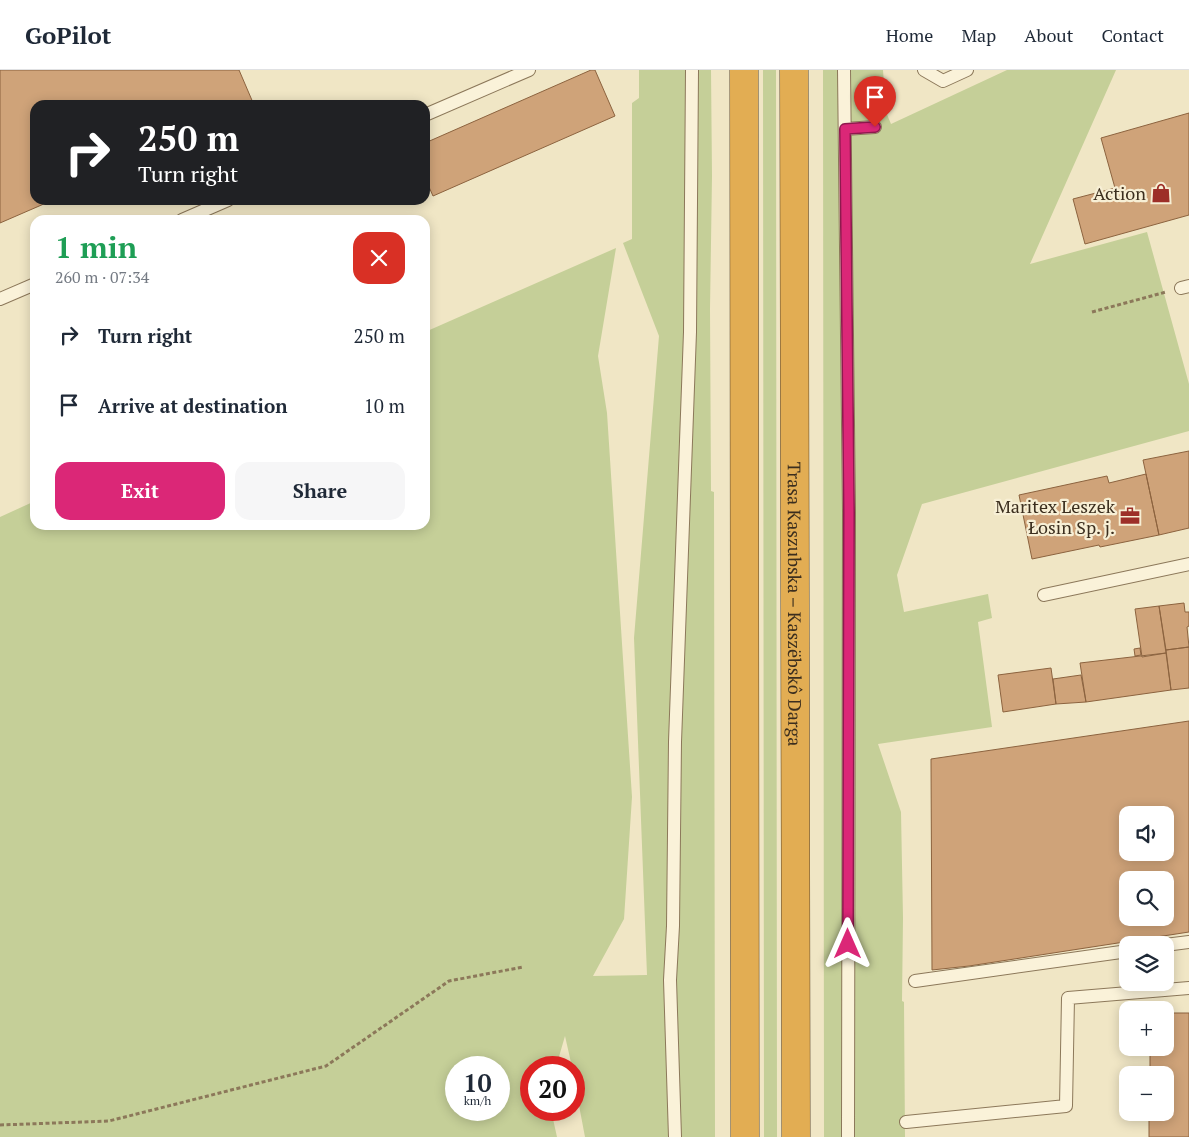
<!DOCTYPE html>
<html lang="en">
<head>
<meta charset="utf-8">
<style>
  body { margin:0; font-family:"PT Serif",serif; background:#f6f6f7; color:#1f2937; height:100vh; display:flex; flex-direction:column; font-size:19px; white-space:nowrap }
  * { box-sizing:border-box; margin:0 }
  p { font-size:16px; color:#747a83 }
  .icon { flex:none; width:28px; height:28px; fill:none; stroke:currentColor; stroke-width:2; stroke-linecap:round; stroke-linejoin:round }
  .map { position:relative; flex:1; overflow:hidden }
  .drawer { position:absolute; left:30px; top:145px; width:400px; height:315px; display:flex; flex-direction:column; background:#fff; border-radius:15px; box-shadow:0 2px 12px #0003 }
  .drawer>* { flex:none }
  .top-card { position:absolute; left:30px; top:30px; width:400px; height:105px; border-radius:15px; box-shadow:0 2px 12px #0003; background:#202124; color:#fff; overflow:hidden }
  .buttons { position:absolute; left:1119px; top:736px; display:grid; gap:10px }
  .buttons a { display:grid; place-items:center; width:55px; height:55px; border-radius:10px; background:#fff; box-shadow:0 2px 12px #0003; font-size:25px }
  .speed { position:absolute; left:445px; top:986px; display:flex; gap:10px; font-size:25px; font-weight:700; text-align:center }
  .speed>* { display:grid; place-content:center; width:65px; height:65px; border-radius:50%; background:#fff; box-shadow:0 2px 12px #0003; line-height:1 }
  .speed small { font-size:12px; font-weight:400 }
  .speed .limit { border:8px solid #d22; background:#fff; color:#111 }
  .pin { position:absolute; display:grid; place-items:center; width:42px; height:42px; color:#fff; margin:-51px -21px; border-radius:50% 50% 50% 0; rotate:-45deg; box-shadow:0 0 5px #0007 }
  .pin .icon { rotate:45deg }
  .me { position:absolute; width:55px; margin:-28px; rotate:0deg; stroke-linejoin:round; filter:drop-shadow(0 0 4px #0008) }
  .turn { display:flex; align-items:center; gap:18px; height:105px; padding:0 25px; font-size:22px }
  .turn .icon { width:65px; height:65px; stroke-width:2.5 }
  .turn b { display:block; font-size:35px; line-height:42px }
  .round { display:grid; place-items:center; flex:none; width:52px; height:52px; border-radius:15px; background:#f6f6f7 }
  .summary { display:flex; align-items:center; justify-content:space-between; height:85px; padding:0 25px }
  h1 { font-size:30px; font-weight:600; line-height:38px; color:#1e9e55 }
  .cta { display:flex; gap:10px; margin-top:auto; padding:10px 25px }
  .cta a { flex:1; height:58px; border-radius:15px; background:#db2777; color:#fff; font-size:20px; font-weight:600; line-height:58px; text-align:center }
  .cta a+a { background:#f6f6f7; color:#1f2937 }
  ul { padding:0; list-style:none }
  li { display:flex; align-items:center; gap:15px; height:70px; padding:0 25px }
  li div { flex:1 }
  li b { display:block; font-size:19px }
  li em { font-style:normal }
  header { display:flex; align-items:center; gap:30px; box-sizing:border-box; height:70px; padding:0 25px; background:#fff; border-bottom:1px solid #e0e1e3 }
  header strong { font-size:24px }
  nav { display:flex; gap:28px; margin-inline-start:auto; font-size:18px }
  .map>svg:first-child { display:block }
  .green { fill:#c5cf98; fill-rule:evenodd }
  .building { fill:#cfa379; stroke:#8c633f; fill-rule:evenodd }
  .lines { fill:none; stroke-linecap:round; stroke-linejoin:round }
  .lane-casing { stroke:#8c785a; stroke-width:14 }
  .highway-casing { stroke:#59452e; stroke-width:29 }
  .path { stroke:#8c785a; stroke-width:3; stroke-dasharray:4 2.5; stroke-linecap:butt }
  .lane { stroke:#faf2d9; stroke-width:12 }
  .highway { stroke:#e2ad53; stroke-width:28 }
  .route-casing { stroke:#8e194d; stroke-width:12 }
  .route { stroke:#db2777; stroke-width:9 }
  .labels { text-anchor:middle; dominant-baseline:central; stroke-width:4.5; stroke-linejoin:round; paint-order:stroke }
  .poi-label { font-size:18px; fill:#3b2e1e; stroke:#f7efd5; text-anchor:end }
  .street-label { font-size:18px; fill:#3b2e1e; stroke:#f7efd5 }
</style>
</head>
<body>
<header>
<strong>GoPilot</strong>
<nav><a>Home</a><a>Map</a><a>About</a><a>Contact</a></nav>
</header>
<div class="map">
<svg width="1189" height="1067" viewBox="0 0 1189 1067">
  <rect width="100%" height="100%" fill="#f0e6c5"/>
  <!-- green -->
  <path class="green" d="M639,0H711L712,106L710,239L711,421L714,422L715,1067H585L574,1009V998L572,997L565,966L556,997L531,998V1040H551L557,1067H0V447L35,431V455H425V262L616,178L598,286L607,343L632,727L624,849L593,906L647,905L634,568L659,266L623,173L632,169V33L639,28ZM456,998H499V1040H456Z
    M763,0H776L777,1067H764Z
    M823,0H883L886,42L891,54L1007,0H1116L1030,194L1147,162L1189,314V361L922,434L897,505L904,542L988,524L992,548L978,552L992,657L878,674L901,742L903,848L902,931L904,932L905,1067H824Z"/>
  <!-- building -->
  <path class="building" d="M0,0H239L254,35H35V130H53L0,153Z
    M591,0H595L615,46L433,126L425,108V73Z
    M1189,43V145L1085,174L1073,129L1115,118L1101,68Z
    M1189,381V458L1159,465L1143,390Z
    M1146,404L1159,465L1100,477L1099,475L1032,489L1019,425L1107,406L1109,413Z
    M1184,533L1185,542H1189V556L1187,557L1189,577L1166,580L1159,536Z
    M1159,536L1166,583L1142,587L1135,539Z
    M1189,577V618L1171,620L1166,580Z
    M1140,578L1141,585L1135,586L1134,579Z
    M1166,583L1171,620L1086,632L1080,593Z
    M1051,598L1056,634L1003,642L998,605Z
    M1081,605L1086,632L1056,634L1053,609Z
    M1189,651V862L969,896L932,900L931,689ZM1128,745H1165V782H1128ZM1128,810H1165V848H1128Z
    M1165,943H1189V1067H1149V1042H1165V1005H1150V978H1165Z"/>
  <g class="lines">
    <defs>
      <path id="lane" d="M844,0L849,442L848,1067
        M924,0L943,11L967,0
        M425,45L529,0
        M845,59L875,57
        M182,150L228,130
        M1181,218L1189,216
        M0,229L35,214
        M1044,525L1189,494
        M1165,875L1189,872
        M915,911L1128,881
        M906,1052L1066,1036L1068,928L1189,918
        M675,1067L670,910L673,856L675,672L690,262L692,0"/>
      <g id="highway">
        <path d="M744,0L745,1067"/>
        <path id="s1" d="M794,0L796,1067"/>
      </g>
    </defs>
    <!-- lane casing -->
    <use href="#lane" class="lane-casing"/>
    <!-- highway casing -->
    <use href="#highway" class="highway-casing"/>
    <!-- path -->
    <path class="path" d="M1092,242L1166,222
      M0,1055L109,1051L326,996L449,911L523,897"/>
    <!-- lane -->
    <use href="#lane" class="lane"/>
    <!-- highway -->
    <use href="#highway" class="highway"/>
  </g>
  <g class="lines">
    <defs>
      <path id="route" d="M848,874L849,442L845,59L875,57"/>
    </defs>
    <!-- route casing -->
    <use href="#route" class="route-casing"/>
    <!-- route -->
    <use href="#route" class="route"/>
  </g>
  <!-- icons -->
  <defs>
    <symbol id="shop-bare" viewBox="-9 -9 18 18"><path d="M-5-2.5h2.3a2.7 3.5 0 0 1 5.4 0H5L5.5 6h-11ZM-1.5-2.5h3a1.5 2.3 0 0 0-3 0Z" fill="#9d2f28" stroke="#f7efd5" stroke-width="2.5" paint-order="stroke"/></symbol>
    <symbol id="office-bare" viewBox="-9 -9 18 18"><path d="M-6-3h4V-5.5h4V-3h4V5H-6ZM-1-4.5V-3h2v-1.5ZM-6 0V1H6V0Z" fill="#9d2f28" stroke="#f7efd5" stroke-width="2.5" paint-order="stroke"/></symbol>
  </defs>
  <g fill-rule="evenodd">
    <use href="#shop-bare" x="1147" y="109" width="28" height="28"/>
    <use href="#office-bare" x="1116" y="432" width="28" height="28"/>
  </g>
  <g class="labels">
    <!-- poi labels -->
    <g class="poi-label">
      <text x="1146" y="123">Action</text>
      <text x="1115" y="436">Maritex Leszek<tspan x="1115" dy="21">Łosin Sp. j.</tspan></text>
    </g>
    <!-- street labels -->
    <g class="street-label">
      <text stroke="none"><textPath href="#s1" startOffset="534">Trasa Kaszubska – Kaszëbskô Darga</textPath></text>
    </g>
  </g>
</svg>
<div class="buttons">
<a><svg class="icon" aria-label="sound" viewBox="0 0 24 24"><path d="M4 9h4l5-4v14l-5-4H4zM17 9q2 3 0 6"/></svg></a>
<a><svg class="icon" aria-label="search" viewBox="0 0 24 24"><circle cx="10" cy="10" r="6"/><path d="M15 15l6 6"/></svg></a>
<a><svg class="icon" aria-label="layers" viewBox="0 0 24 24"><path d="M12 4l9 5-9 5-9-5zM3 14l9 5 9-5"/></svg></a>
<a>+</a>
<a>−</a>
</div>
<div class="speed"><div>10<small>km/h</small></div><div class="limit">20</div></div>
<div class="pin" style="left:875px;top:57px;background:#d93025"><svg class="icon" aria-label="arrive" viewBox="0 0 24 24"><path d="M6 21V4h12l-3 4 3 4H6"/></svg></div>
<svg class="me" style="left:848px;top:874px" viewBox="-20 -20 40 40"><path d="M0-17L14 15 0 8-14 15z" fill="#db2777" stroke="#fff" stroke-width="4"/></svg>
<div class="top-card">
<div class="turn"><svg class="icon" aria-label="right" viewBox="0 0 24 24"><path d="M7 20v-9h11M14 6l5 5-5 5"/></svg><div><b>250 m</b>Turn right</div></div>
</div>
<section class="drawer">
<div class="summary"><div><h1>1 min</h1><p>260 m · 07:34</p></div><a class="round" style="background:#d93025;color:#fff"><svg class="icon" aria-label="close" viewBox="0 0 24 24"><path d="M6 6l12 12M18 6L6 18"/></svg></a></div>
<ul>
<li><svg class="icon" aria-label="right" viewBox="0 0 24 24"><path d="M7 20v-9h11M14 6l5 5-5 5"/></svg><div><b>Turn right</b></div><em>250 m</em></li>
<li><svg class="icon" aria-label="arrive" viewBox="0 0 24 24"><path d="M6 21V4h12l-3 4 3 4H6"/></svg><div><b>Arrive at destination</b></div><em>10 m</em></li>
</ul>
<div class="cta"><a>Exit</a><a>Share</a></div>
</section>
</div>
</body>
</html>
